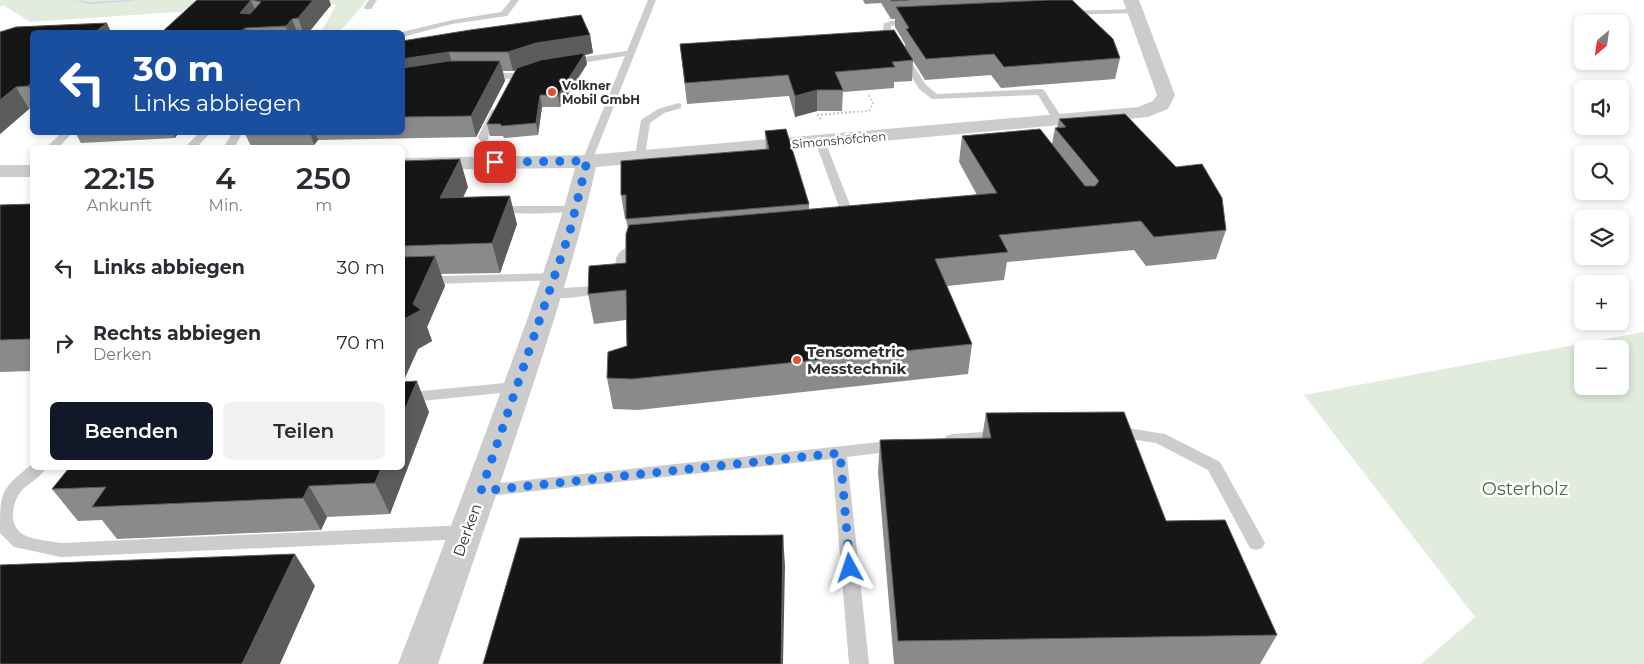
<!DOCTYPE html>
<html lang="de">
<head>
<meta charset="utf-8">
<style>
  body { margin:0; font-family:Montserrat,sans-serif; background:#f2f2f3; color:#2b2b33; height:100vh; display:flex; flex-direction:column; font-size:19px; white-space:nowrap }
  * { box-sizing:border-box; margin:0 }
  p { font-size:16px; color:#7c7c81 }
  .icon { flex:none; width:28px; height:28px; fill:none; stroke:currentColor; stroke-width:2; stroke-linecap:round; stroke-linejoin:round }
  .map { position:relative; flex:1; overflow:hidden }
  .drawer { position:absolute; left:30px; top:145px; width:375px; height:325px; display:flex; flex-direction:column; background:#fff; border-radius:8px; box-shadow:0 2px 8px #0003 }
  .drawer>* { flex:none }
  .hud { position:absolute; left:30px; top:30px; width:375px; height:105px; border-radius:8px; box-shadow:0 2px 8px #0003; background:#1a4fa0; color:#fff; overflow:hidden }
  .needle { width:32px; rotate:209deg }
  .tools { position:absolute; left:1574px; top:15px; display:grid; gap:10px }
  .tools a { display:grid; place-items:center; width:55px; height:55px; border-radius:8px; background:#fff; box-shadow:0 2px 8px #0003; font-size:25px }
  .pin { position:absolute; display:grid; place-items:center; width:42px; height:42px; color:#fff; margin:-21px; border-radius:10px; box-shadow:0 2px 8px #0006 }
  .me { position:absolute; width:55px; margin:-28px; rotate:355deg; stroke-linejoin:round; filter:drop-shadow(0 0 4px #0008) }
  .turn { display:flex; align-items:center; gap:18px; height:105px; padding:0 20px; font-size:22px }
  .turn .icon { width:65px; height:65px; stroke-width:2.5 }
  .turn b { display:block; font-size:35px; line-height:42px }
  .eta { display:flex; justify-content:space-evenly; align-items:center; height:85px; text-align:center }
  .eta b { font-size:30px; font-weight:600; line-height:35px }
  .primary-button { display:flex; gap:10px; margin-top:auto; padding:10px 20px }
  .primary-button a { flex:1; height:58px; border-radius:8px; background:#111827; color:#fff; font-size:20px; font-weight:600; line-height:58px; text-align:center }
  .primary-button a+a { background:#f2f2f3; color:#2b2b33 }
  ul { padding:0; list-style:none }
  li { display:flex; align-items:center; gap:15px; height:75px; padding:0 20px }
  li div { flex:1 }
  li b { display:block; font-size:19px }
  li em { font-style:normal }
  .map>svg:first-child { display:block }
  .green { fill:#e1ecdd; fill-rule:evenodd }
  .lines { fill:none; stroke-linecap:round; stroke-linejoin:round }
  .stream { fill:#c9d6eb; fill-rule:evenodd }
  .path-far1 { stroke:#ccc; stroke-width:2; stroke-dasharray:2 2; stroke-linecap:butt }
  .path { stroke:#ccc; stroke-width:2.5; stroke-dasharray:2 2; stroke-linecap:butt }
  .service { fill:#ccc; fill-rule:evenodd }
  .minor { fill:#ccc; fill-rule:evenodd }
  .wall { fill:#8a8a8a }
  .shaded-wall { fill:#5c5c5c }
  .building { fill:#161616; stroke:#5c5c5c }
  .route { stroke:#1a73e8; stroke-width:9; stroke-dasharray:0 16.2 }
  .poi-dot { fill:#e24f34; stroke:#fff; stroke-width:2 }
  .labels { text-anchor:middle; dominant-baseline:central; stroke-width:5; stroke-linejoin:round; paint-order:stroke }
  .far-poi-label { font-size:12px; font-weight:bold; fill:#2f2f2f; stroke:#fff; text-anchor:start }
  .far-street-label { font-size:12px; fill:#2f2f2f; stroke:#fff }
  .poi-label { font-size:15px; font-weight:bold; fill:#2f2f2f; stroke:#fff; text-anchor:start }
  .street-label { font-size:15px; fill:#2f2f2f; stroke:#fff }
  .near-park-label { font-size:18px; fill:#476a3c; stroke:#fff }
</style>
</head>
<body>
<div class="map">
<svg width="1644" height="664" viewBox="0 0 1644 664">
  <rect width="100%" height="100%" fill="#fff"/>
  <!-- green -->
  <path class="green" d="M0,0H367L346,25L337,32H321L336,5L324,2L30,22L5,6H0Z
    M1644,332V664H1421L1475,617L1304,395ZM1582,349H1620V386H1582Z"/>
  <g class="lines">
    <!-- stream -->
    <path class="stream" d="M73,0L88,2L135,0L133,1L88,4Z"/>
    <!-- path-far1 -->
    <path class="path-far1" d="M837,113L869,111L873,103L868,94"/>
    <!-- path -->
    <path class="path" d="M821,119L818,115L853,112"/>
    <!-- service -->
    <path class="service" d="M369,0H377L371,9H365L364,7Z
      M511,0H519L507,16L452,24L402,37V32L452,20L501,12Z
      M648,0H656L592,161L587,164L583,163L582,161L625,56L569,65L565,62L569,59L627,51Z
      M1135,9H1138V13L1068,15L1064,13L1068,11Z
      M912,19L916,21L915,23L891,26V30L926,85L937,94L1041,89L1044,90L1064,121L1059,124L1055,123L1038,95L932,99L919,89L883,30L884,23L896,20Z
      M485,73H514L519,76L514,79L482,78V74Z
      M678,103L681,104V108L664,113L650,123L645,156L640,159L636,158L635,156L641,120L658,109Z
      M496,108L501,111L488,137L489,139L484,142L480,141L478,137L491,111Z
      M62,132H73L58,148H46Z
      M200,132H211L196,148H184Z
      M233,132H243L234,148H223Z
      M820,138L825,141L857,223L855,225L851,227L845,223L815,141Z
      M497,203L506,206H576L582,209L576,212C558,212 502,218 491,206Z
      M643,243L649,247L647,250L630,254C625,263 629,274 621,283C612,294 552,304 543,294C551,284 590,290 604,283C629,271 597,251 643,243Z
      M555,273L560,274L561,277L560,280L402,285V277Z
      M516,382L521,383L523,387L521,391L402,403V393Z
      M1114,426L1165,434L1220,462L1265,543L1262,548L1256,550L1250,548L1208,470L1156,443L1108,436L1106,432L1108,428Z
      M1000,431L1006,433L1008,437L1006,441L1000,443L952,446L946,444L944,440L946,436L952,434Z
      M898,440L904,442L906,446L904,450L847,457L869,664H849L832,459L481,497L475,496L473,491L475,486L481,485Z
      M32,464V468H46C41,477 31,482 23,489C11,502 7,528 26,536C36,540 50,541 61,543L466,525L472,527L475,532L472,537L466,539L61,557L14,547L0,533C0,492 0,490 32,464Z"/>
    <!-- minor -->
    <path class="minor" d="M1123,0H1139L1175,95L1168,109L1148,117L596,167C578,247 553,324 527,403C498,490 468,577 438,664H398C432,577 465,489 497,402C526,324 554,247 575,168L402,170V158L587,155L1138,107L1153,101L1157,95Z
      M0,165H32V177H0Z"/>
  </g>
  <!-- wall -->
  <path class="wall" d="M197,0H329L331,5L309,32H162Z
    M863,0H1072L1120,58L1115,79L1001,88L991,75L925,80L913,61L912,81L894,82V88L843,92L842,111H817L795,117L789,96L687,104L680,44L905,48V44L895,27V19H891L881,3L865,4Z
    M0,32H32V108L29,109L0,134Z
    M590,35L593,53L585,55L587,64L560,107H542L538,135L504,138L503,136H490L487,124L516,70L513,71H503L505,81L476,137L318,140L314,145L251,146L244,132H402V41Z
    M1059,119L1226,230L1216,259L1146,266L1134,250L1007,262L1004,280L947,286L972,344L968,374L638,410L613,409L607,378L627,346L626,320L594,324L588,294L626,263L628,229L626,219H625L621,195L766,149L765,131L809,204V209L977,195L959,162L962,136L1052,144L1055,128H1057Z
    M75,132H179L175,138L81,143Z
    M402,161L468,187L463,197L517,224L500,273L441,274L445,286L427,327L432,341L418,349L403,382L429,412L390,514L327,517L321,530L117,539L102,520L78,521L52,489L402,468Z
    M32,204V371L0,372V205Z
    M986,413L1166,521L1277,635L1260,664H894L878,472L880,440L982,438Z"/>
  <!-- shaded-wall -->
  <path class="shaded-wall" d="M251,0L259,19L240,13Z
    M313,0H329L331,5L309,32H303L298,18Z
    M292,19L297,32H288L286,26Z
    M107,23L111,32H95Z
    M245,28L247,32H240Z
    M590,35L593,53L585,55L587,64L560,107L558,95L540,62L513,71L508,52L536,43Z
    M449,52L454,71L402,79V59Z
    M500,61L505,81L476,137L471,116Z
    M32,83V94L28,86Z
    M16,87L29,109L0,134V100Z
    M817,90V111L795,117V96Z
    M540,95L542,107L538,135L536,123Z
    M172,132H179L175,138Z
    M310,132H315L318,140L314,145Z
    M460,159L468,187L449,227L440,198Z
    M510,196L517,224L500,273L492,243Z
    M435,256L445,286L427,327L432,341L418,349L402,384V326Z
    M417,381L429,412L390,514L375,483L381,468H402V416Z
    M309,486L327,517L321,530L303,498Z
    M783,535L785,566L783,664H781Z
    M295,554L315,586L280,664H242Z"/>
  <!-- building -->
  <path class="building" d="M197,0H251L240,13L250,14L261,2L253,0H313L298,18L292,19L286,26L245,28L240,32H162Z
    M891,0H909L891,1Z
    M1049,0H1072L1113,39L1120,58L1004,67L994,54L926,59L906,29L909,28L896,7Z
    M581,15L590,35L536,43L508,52H449L402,59V41L470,30Z
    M107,23L95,32H32V83L28,86L16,87L0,100V32L16,27Z
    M894,30L913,60L892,62L895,67L835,72L843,90H817L795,96L788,75L685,83L680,44Z
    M585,53L558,95H540L536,123L501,126V124H487L517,68L541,60Z
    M449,61H500L471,116L402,117V68Z
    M1125,114L1176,167L1202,164L1222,198L1226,230L1154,237L1141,221L999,235L1008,252L935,259L972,344L632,379L607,378L608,352L627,346L626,290L588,294L589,266L626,263V234L629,225L997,193L962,136L1040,129L1085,186H1095L1099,181L1055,128L1066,127L1059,119Z
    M786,129L809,204L626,219V195H621V161L769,149L765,131Z
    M460,159L440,198L510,196L492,243L402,246V161Z
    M32,204V339L0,340V205Z
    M435,256L413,304L421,310L406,318L402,326V257Z
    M417,381L402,416V382Z
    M1124,412L1166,521L1225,520L1277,635L898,641L880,440L991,438L986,413Z
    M69,468H381L375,483L309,486L303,498L92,507L106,487L52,489Z
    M783,535L781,664H483L520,538Z
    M295,554L242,664H0V565Z"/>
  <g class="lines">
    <!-- route -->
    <path class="route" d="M495,162L587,161L570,231L481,491L840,453L850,568"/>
  </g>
  <!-- markers -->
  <g class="poi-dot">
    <circle cx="552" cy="92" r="5"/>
    <circle cx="797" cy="360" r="5"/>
  </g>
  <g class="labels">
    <!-- far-poi labels -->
    <g class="far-poi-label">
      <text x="562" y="85">Volkner<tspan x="562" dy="14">Mobil GmbH</tspan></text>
    </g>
    <!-- far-street labels -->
    <g class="far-street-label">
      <text transform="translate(839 140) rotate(-5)">Simonshöfchen</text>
    </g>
    <!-- poi labels -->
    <g class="poi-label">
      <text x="807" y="351">Tensometric<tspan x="807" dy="17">Messtechnik</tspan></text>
    </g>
    <!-- street labels -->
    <g class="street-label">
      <text transform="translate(467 530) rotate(-70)">Derken</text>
    </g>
    <!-- near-park labels -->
    <g class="near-park-label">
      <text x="1525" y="489">Osterholz</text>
    </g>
  </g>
</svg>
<div class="tools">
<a><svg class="needle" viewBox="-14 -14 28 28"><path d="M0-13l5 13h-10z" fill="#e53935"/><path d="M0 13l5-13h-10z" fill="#7c7c81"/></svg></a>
<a><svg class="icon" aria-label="sound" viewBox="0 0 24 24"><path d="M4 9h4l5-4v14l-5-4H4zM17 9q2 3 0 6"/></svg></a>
<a><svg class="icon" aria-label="search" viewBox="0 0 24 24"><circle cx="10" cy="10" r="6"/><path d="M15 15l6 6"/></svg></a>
<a><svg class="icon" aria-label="layers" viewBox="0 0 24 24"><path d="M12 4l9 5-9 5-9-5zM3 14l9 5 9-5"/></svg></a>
<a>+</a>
<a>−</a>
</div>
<div class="pin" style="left:495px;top:162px;background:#d93025"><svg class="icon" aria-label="arrive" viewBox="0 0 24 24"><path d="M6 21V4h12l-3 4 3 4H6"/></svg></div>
<svg class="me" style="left:850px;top:568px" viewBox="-20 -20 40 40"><path d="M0-17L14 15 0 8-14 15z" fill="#1a73e8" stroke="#fff" stroke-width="4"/></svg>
<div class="hud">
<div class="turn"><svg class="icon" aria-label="left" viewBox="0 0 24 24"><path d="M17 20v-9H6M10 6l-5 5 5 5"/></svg><div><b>30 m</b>Links abbiegen</div></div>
</div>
<section class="drawer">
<div class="eta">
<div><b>22:15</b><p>Ankunft</p></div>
<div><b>4</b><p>Min.</p></div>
<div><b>250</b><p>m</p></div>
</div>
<ul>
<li><svg class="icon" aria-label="left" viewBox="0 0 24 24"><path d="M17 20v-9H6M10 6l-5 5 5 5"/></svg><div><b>Links abbiegen</b></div><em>30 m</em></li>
<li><svg class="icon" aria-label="right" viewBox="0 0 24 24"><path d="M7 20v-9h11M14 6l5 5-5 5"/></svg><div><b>Rechts abbiegen</b><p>Derken</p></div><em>70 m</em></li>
</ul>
<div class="primary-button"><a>Beenden</a><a>Teilen</a></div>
</section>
</div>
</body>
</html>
